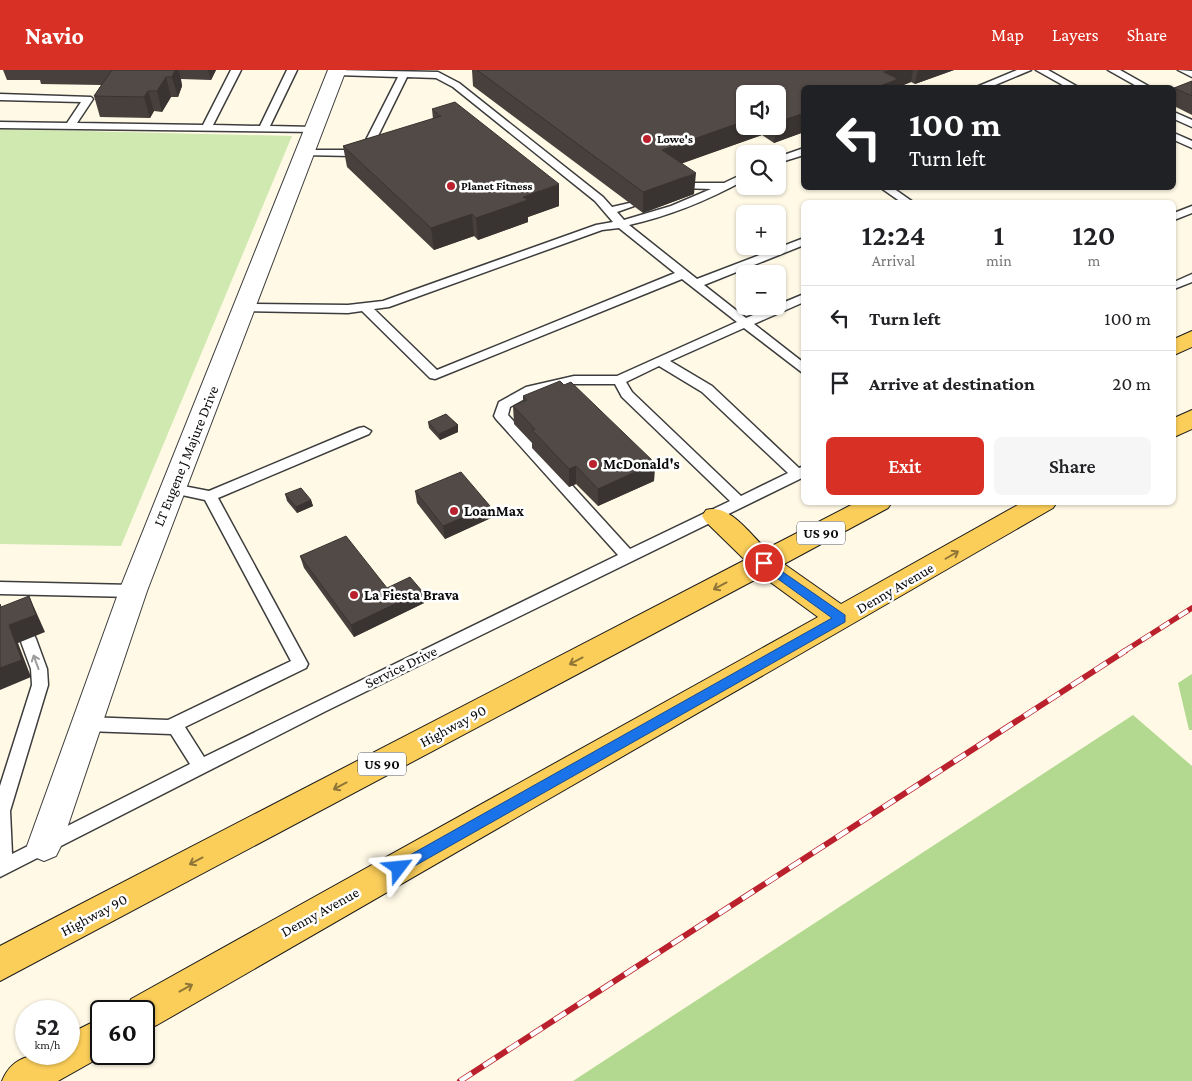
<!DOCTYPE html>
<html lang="en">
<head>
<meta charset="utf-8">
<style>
  body { margin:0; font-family:"Crimson Pro",serif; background:#f6f6f6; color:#202124; height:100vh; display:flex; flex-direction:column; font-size:19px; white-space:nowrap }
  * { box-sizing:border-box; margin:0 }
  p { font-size:16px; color:#757577 }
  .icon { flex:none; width:28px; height:28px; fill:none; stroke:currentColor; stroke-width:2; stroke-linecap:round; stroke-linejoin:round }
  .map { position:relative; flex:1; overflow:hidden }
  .sheet { position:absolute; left:801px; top:130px; width:375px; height:305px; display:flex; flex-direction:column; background:#fff; border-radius:8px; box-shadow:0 1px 4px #0004 }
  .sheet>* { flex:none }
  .top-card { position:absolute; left:801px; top:15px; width:375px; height:105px; border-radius:8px; box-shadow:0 1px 4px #0004; background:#202124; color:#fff; overflow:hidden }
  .buttons { position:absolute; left:736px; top:15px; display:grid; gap:10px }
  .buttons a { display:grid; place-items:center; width:50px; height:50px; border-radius:8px; background:#fff; box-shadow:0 1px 4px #0004; font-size:25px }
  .speed { position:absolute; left:15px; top:930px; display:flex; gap:10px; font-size:25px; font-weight:700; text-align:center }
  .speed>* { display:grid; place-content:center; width:65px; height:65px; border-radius:50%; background:#fff; box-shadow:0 1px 4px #0004; line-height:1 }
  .speed small { font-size:12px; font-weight:400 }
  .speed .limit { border:2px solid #111; border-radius:8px; background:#fff; color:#111 }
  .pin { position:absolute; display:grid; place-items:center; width:42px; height:42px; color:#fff; margin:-21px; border:2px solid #fff; border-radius:50%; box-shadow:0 1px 5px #0007 }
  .me { position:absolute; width:55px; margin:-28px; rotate:61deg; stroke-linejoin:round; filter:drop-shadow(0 0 4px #0008) }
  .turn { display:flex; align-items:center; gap:18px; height:105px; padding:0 25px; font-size:22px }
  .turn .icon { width:65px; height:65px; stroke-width:2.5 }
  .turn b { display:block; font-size:35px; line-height:42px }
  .eta { display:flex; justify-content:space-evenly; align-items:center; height:85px; text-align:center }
  .eta b { font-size:30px; font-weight:600; line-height:35px }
  .action { display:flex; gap:10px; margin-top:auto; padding:10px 25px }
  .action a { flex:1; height:58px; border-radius:8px; background:#d93025; color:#fff; font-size:20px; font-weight:600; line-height:58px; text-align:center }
  .action a+a { background:#f6f6f6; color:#202124 }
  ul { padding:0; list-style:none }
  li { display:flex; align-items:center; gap:15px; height:65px; padding:0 25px; border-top:1px solid #e0e0e0 }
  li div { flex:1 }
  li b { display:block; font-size:19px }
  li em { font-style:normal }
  header { display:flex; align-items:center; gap:30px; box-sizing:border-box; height:70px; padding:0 25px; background:#d93025; color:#fff }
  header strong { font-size:24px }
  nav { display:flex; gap:28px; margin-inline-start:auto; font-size:18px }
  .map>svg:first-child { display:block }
  .green { fill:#d0e9b1 }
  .forest { fill:#b3d990 }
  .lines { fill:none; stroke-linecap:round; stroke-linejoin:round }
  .service-casing { stroke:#3d3d3d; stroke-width:3 }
  .minor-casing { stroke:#3d3d3d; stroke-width:2 }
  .primary-casing { stroke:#1b1b1b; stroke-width:2 }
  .service { fill:#fff; fill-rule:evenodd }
  .minor { fill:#fff; fill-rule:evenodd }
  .primary { fill:#fbce5a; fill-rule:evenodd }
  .rail-far1-casing { stroke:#ba212d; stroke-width:5.5 }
  .rail-casing { stroke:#ba212d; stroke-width:6 }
  .rail-far1 { stroke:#fff; stroke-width:4; stroke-dasharray:11; stroke-linecap:butt }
  .rail { stroke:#fff; stroke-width:4.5; stroke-dasharray:14; stroke-linecap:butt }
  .wall { fill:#47403c; fill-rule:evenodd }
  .shaded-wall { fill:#393431 }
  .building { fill:#524a46; stroke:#393431 }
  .oneway { stroke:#8f7636 }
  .oneway2 { stroke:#9d9d9d }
  .route { fill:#1a73e8; stroke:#114b97 }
  .poi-dot { fill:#ba212d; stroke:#fff; stroke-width:2 }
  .labels { text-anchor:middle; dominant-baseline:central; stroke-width:5; stroke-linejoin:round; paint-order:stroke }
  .far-poi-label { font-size:12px; font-weight:bold; fill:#0a0a0a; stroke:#fff; text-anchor:start }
  .shield { fill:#fff; stroke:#545454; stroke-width:1 }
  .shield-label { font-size:14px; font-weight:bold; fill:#0a0a0a }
  .street-label { font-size:15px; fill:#0a0a0a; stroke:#fff }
  .poi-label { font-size:15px; font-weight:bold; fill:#0a0a0a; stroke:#fff; text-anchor:start }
</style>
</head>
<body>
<header>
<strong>Navio</strong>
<nav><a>Map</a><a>Layers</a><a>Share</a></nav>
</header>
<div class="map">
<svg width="1192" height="1011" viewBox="0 0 1192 1011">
  <rect width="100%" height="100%" fill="#fff9e6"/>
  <!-- green -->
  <path class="green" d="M0,59L292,66L121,476L0,474Z"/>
  <!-- forest -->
  <path class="forest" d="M1192,604V660H1189L1178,613Z
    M1133,645L1192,696V1011H573Z"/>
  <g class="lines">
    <defs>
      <path id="service" d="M231,0H241L213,55L260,56L287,0H297L270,56L314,57L318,58V62L0,58V52L67,53L81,32L0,30V24L91,27L93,29L77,53L203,55Z
        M334,0L438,2L459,13L603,127L612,137L634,132V136L617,142L624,150L671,136L711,119L681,118L676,115L677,113H724L745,103V110C708,130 670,146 629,155L697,209L804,168V175L704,215L746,248L804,224V232L754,254L804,293V304L744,258L670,291L712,316L799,398L804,396V407L326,641L0,807V716L32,615L31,599L20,569L22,565L28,563L34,565L36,569L47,599L48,615L10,741L12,784L190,694L171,664L86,661L80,659L78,654L80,649L86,647L168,650L291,591L205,430L168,422L166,419L168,416L173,414L209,421L359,358L364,357L371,361L369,364L218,428L308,594L306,598L185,657L204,687L618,485L496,349L494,346L499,332L526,317L574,306H617L737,252L682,209L435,309L430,308L362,241L348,243L241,241L239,238L241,235L245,234L348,235L383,231L596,155L613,152L595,131L453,17L436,8L407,7L374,74L353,86L301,85V81L305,80H351L366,70L398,7L337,5L332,2ZM619,158L675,203L437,300L374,239L389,237L602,160ZM659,296L702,322L788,403L741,426L632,322L626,312ZM574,314H615L622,327L730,431L630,479L508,345L510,337L535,323Z
        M1017,0H1031L988,18H974Z
        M1036,0H1048L1080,18H1068Z
        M1108,0H1120L1152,18H1140Z
        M1178,0L1192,1V7Z
        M1174,42L1192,50V57L1174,49Z
        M1174,63L1192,71V78L1174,70Z
        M804,78V85L778,93V87Z
        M881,118H893L913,132H901Z
        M1192,136V143L1174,150V143Z
        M1192,204V212L1174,219V212Z
        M0,512L133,515L138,517L141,521L138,525L133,527L0,524Z"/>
      <path id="minor" d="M328,0H346L147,521L61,776L56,786L44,791L32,786L27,776L119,521Z"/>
      <path id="primary" d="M1192,261V277L1174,285V269Z
        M1192,340V359L1174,367V348Z
        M857,432H892L888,438L784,494L841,534L1023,432H1057L1053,438L157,955L144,960V941H126L131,929L818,547L762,506L0,911V876L745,490L706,452L702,446L706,440C729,433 750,464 766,479Z
        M101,948V984H106L58,1011H2C14,981 41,984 69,984V964Z"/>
    </defs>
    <!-- service casing -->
    <use href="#service" class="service-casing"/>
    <!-- minor casing -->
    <use href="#minor" class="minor-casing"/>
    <!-- primary casing -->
    <use href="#primary" class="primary-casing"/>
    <!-- service -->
    <use href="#service" class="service"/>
    <!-- minor -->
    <use href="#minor" class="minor"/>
    <!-- primary -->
    <use href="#primary" class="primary"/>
    <defs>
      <path id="rail-far1" d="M1123,582L1192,538"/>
      <path id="rail" d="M460,1011L1125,581"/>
    </defs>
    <!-- rail-far1 casing -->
    <use href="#rail-far1" class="rail-far1-casing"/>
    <!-- rail casing -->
    <use href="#rail" class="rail-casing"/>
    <!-- rail-far1 -->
    <use href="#rail-far1" class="rail-far1"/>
    <!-- rail -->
    <use href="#rail" class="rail"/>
  </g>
  <!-- wall -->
  <path class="wall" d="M3,0H216L211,10L181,9L182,16L178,27H171L162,42L154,41L150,48L100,47L94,26L101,15L41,14L40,10H7Z
    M472,0H954L915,14L911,12L896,18H804V62L774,73L762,65L682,93L694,124L643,143L473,16ZM778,24V56H745Z
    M1192,11V45L1174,36V18Z
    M432,39L559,136L528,147V152L478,170L474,166L434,180L347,97L343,76L433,49Z
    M523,326L655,393L654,411L598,436L576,414L569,417L532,378V373L514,354L513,336L523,332Z
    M428,352L458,355V362L440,370L429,358Z
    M415,421L491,448L445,469L417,433Z
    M285,424L311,430L313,436L297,443L287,431Z
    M300,486L387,518L422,521L424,533L354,567L304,498Z"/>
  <!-- shaded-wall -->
  <path class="shaded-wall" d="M175,0H179L182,16L178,27L172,7Z
    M208,0H216L211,10Z
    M891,0H913L911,12L896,18H875L884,2Z
    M918,0H954L915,14Z
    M166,7L171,27L162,42L157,21Z
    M148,21L154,41L150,48L144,27Z
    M804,43V62L774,73L778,52Z
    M745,51V56H762V65L661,101L662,80Z
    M696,103L694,124L643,143V122Z
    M559,114V136L528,147V152L478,170L476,148L523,127Z
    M472,144L474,166L434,180L431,158Z
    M458,355V362L440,370L439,364Z
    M655,393L654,411L598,436V419Z
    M576,396V414L569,417V399Z
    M311,430L313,436L297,443L296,437Z
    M490,436L491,448L445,469L443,456Z
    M422,521L424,533L354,567L351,555Z
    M29,526L45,562L18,573L31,607L0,620V598L9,555Z"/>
  <!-- building -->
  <path class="building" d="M112,0H175L172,7H166L157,21H148L144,27L94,26Z
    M477,0H891L884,2L898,9L875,18H804V43L778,52V24H745V51L662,80L696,103L643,122Z
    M1192,11V26L1174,18Z
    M455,32L559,114L523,127L528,130L476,148L472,144L431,158L343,76L441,46L432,39Z
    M560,311L564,315L571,312L655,393L598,419L576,396L569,399L532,360L535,359L513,336L527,330L523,326Z
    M446,344L458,355L439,364L428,352Z
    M461,402L490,436L443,456L415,421Z
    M301,418L311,430L296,437L285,424Z
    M346,466L387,518L410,507L422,521L351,555L300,486Z
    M29,526L36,545L9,555L22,590L0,598V534L1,537Z"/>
  <!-- one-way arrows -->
  <defs><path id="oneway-shaft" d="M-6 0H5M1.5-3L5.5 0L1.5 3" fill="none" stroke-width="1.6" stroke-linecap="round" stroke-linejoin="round" transform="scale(1.25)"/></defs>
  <g class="oneway">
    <use href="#oneway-shaft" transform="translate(952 485) rotate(-30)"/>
    <use href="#oneway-shaft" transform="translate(720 516) rotate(152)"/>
    <use href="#oneway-shaft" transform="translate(576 591) rotate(152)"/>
    <use href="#oneway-shaft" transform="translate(340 716) rotate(152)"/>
    <use href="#oneway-shaft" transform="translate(196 791) rotate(152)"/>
    <use href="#oneway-shaft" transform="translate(186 918) rotate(-29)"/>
  </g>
  <use class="oneway2" href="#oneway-shaft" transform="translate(36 592) rotate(-110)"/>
  <!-- route -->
  <path class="route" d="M764,489L845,545V552L404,802L399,804L394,802L392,798L394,794L832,548L760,496L758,493Z"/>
  <!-- markers -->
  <g class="poi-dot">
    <circle cx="647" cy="69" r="5"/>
    <circle cx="451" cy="116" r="5"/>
    <circle cx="593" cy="394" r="5"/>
    <circle cx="454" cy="441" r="5"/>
    <circle cx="354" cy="525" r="5"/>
  </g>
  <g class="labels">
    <!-- far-poi labels -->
    <g class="far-poi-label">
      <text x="657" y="69">Lowe's</text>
      <text x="461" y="116">Planet Fitness</text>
    </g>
    <!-- shield labels -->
    <g class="shield">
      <rect x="797" y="451.5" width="48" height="23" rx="4"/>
      <rect x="358" y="682.5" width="48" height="23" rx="4"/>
    </g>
    <g class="shield-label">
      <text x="821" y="463">US 90</text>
      <text x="382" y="694">US 90</text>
    </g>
    <!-- street labels -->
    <g class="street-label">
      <text transform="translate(186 386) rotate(-68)">LT Eugene J Majure Drive</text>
      <text transform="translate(895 518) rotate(-30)">Denny Avenue</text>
      <text transform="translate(401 597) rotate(-26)">Service Drive</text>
      <text transform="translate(453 656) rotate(-28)">Highway 90</text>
      <text transform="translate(320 842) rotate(-29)">Denny Avenue</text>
      <text transform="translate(94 845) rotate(-28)">Highway 90</text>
    </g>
    <!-- poi labels -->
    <g class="poi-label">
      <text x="603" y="394">McDonald's</text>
      <text x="464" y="441">LoanMax</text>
      <text x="364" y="525">La Fiesta Brava</text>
    </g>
  </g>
</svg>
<div class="buttons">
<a><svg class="icon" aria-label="sound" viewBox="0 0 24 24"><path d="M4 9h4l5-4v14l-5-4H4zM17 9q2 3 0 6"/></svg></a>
<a><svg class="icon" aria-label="search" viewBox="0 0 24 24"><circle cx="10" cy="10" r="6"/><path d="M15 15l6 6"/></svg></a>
<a>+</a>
<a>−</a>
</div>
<div class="speed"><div>52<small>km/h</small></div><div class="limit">60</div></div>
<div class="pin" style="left:764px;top:493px;background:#d93025"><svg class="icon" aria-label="arrive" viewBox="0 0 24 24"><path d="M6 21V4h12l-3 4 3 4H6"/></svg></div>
<svg class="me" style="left:399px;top:798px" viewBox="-20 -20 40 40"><path d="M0-17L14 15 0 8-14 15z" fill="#1a73e8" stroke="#fff" stroke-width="4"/></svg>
<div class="top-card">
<div class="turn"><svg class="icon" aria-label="left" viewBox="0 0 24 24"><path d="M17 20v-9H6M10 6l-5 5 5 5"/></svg><div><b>100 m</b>Turn left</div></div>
</div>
<section class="sheet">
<div class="eta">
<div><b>12:24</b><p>Arrival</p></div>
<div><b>1</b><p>min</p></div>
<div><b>120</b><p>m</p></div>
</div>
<ul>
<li><svg class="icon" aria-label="left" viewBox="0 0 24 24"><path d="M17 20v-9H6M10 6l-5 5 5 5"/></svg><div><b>Turn left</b></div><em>100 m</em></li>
<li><svg class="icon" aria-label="arrive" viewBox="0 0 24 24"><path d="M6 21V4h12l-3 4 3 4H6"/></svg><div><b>Arrive at destination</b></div><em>20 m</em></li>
</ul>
<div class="action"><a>Exit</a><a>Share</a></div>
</section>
</div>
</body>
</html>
